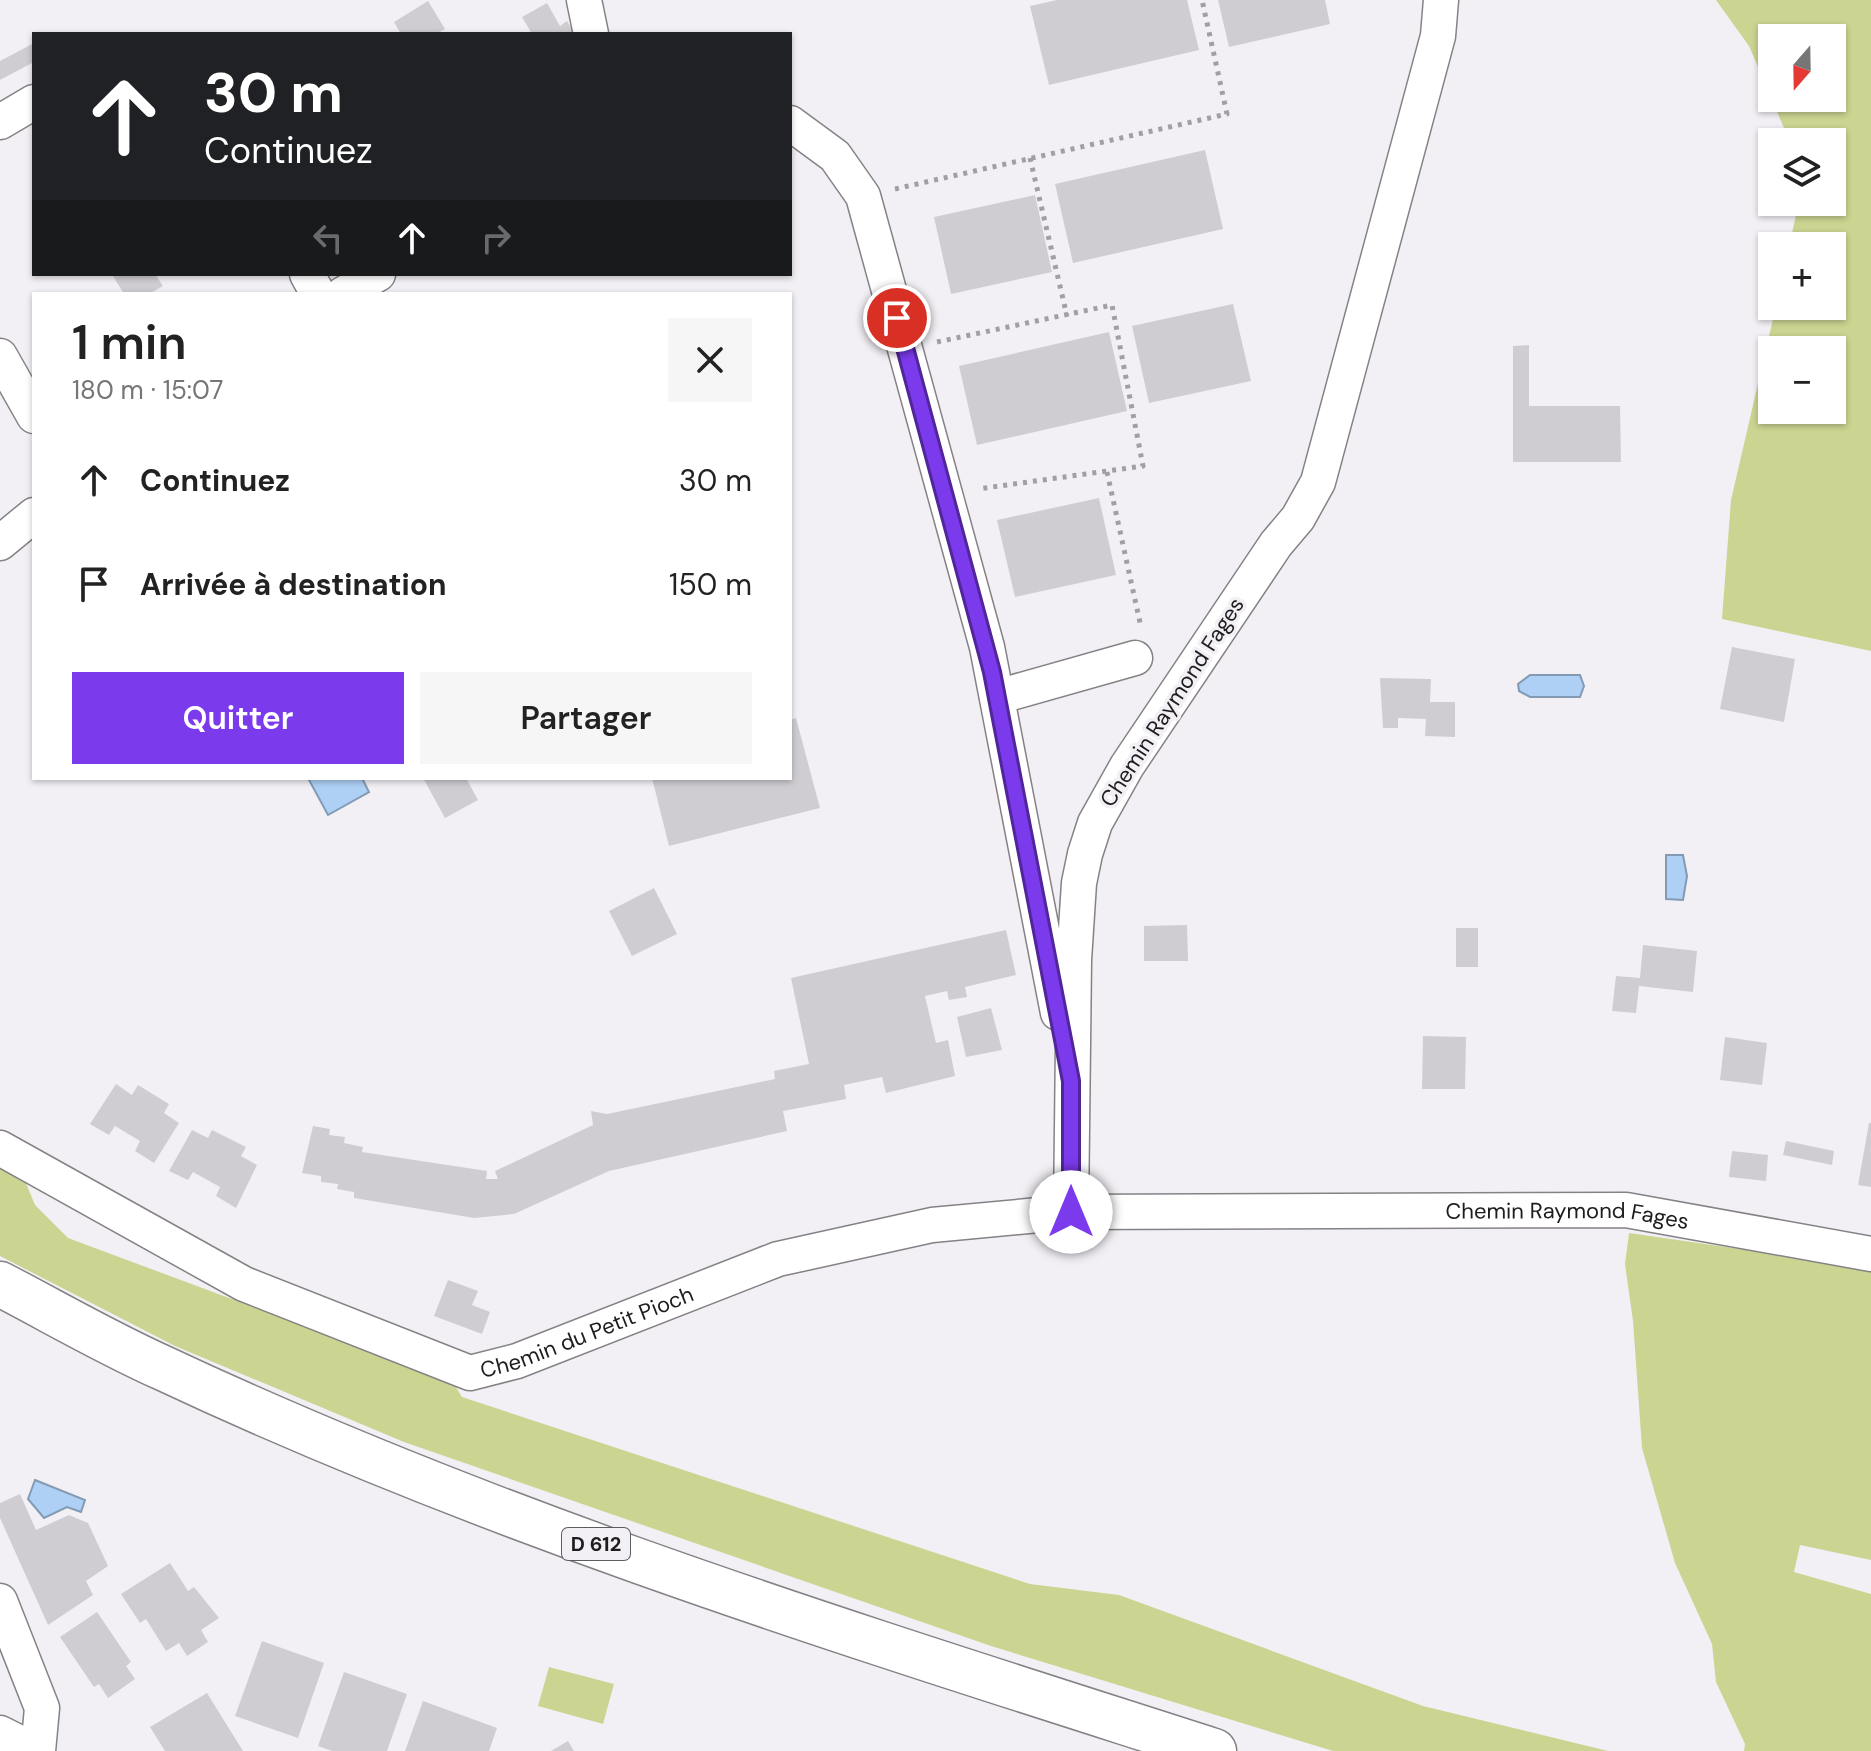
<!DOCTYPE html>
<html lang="fr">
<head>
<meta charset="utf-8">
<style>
  body { margin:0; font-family:"DM Sans",sans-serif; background:#f6f6f6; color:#222; height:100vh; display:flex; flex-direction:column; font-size:30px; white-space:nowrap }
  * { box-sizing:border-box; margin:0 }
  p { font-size:26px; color:#767676 }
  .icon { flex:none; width:44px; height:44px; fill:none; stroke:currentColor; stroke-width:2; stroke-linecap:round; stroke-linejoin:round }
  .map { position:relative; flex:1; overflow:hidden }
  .side { position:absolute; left:32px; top:292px; width:760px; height:488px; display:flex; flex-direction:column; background:#fff; border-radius:0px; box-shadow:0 2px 6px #0004 }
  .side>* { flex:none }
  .top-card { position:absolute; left:32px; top:32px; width:760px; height:244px; border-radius:0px; box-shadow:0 2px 6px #0004; background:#202124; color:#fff; overflow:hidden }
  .needle { width:52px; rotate:200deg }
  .controls { position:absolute; left:1758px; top:24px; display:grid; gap:16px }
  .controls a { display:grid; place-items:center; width:88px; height:88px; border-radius:0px; background:#fff; box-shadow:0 2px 6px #0004; font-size:40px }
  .pin { position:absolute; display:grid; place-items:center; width:68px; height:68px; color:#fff; margin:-34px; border:4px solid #fff; border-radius:50%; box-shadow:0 2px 8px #0007 }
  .me { position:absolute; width:88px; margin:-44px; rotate:0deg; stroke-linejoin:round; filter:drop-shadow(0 0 6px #0008) }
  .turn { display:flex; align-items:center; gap:28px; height:168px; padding:0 40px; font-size:36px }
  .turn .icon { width:104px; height:104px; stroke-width:2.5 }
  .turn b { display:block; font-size:56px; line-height:68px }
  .lanes { display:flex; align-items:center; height:76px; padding:0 40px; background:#0003; justify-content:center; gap:40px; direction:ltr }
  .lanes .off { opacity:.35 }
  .round { display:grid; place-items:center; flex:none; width:84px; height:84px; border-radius:0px; background:#f6f6f6 }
  .head { display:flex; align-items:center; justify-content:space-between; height:136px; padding:0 40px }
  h1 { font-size:48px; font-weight:600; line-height:60px }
  .button { display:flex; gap:16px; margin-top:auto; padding:16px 40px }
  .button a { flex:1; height:92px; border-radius:0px; background:#7c3aed; color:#fff; font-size:32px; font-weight:600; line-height:92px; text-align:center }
  .button a+a { background:#f6f6f6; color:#222 }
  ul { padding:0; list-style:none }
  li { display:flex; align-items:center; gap:24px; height:104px; padding:0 40px }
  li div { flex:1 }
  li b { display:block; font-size:30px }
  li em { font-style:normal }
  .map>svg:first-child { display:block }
  .green { fill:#ccd491; fill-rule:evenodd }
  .water { fill:#aed0f5; stroke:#829ab4; stroke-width:2 }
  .building { fill:#d0cdd2 }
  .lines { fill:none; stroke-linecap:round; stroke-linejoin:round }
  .minor-casing { stroke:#858286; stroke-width:37 }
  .highway-casing { stroke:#858286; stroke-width:47 }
  .path { stroke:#a19fa3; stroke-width:5; stroke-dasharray:4 6; stroke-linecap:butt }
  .minor { stroke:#fff; stroke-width:34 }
  .highway { stroke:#fff; stroke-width:44 }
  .route-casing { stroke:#51269a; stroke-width:20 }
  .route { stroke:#7c3aed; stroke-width:14 }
  .labels { text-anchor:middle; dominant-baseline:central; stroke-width:7; stroke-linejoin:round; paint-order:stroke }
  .shield { fill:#f3f0f5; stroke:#5d5c5e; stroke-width:2 }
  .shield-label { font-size:20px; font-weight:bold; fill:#1d1c1e }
  .street-label { font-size:22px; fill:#1d1c1e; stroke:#f3f0f5 }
</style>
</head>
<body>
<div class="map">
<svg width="1871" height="1751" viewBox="0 0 1871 1751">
  <rect width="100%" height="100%" fill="#f3f0f5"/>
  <!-- green -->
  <path class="green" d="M1716,0H1871V651L1722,619L1731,500L1776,306H1832V246H1789L1799,202H1832V142H1790L1749,46ZM1772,38H1832V98H1772ZM1772,350H1832V410H1772Z
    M0,1161L23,1176L35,1205L68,1238L452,1381L462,1397L1030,1584L1119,1595L1423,1706L1608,1751H1333L991,1646L404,1442L175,1346L0,1256Z
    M1629,1233L1871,1268V1560L1800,1545L1794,1572L1871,1594V1751H1744L1745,1744L1716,1682L1712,1644L1675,1563L1642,1448L1633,1321L1625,1264Z
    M549,1667L614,1684L603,1724L538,1706Z"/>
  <!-- water -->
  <path class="water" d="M1530,675H1580L1584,686L1580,697H1530L1519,691L1518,684Z
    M308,778H362L369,792L328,815Z
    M1666,855H1683L1687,876L1683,900L1666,899Z
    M35,1480L85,1500L81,1512L67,1507L44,1518L28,1499Z"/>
  <!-- building -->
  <path class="building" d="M1057,0H1187L1199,50L1049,85L1030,6Z
    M1218,0H1325L1330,24L1229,47Z
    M428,1L445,29L436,34H401L394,22Z
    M547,3L560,26L567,21L575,34H532L522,17Z
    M34,43V62L0,80V61Z
    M1205,150L1223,229L1073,263L1055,184Z
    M1035,195L1052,272L951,294L934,217Z
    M116,274H155L163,286L149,294H124L113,276Z
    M1233,304L1251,381L1149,403L1132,326Z
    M1109,332L1127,411L977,445L959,366Z
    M1529,345V406H1620L1621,462H1513V346Z
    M1099,498L1116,575L1015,597L997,520Z
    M1732,647L1795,659L1784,722L1720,709Z
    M1380,678L1431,679L1430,702H1455V737L1425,736L1426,719L1398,718V728H1383Z
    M796,718L820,808L669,846L652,778H790V720Z
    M423,778H466L478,800L445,818Z
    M654,888L677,934L632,956L609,911Z
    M1187,925L1188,961H1144V926Z
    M1456,928H1478V967H1456Z
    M1006,930L1016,975L965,987L967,997L949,1000L947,991L925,996L936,1043L948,1040L955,1076L886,1093L882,1077L844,1085L846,1099L783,1111L787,1131L609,1171L514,1214L474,1218L354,1198V1192L337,1189L338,1184L321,1182V1176L302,1173L313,1126L330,1129L329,1135L345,1137L344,1143L363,1147L362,1152L487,1171L486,1179H498L495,1171L593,1125L591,1111L607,1114L775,1079L774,1071L809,1064L791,978Z
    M1643,945L1697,951L1693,992L1639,986L1636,1013L1612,1011L1616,976L1640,978Z
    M991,1008L1002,1050L966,1057L957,1017Z
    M1423,1036L1466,1037L1465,1089H1422Z
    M1725,1037L1767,1043L1762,1085L1720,1080Z
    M116,1084L132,1095L138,1085L169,1104L164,1113L179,1123L154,1163L135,1151L140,1141L115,1126L109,1135L90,1124Z
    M1869,1123H1871V1187L1858,1185Z
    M192,1130L208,1138L212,1130L246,1147L241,1156L257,1165L236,1208L216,1196L220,1187L193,1172L188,1180L169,1171Z
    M1786,1141L1834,1151L1832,1165L1783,1155Z
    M1732,1151L1768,1155L1766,1181L1729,1177Z
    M448,1280L478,1291L472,1305L490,1312L482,1334L434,1316Z
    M20,1494L36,1530L69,1515L88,1523L108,1566L86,1581L93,1595L48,1625L0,1518V1503Z
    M170,1563L188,1591L194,1587L219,1618L201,1630L208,1642L187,1656L179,1643L166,1651L146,1619L140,1623L121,1594Z
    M97,1612L131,1662L126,1666L135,1679L108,1698L99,1684L94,1687L60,1637Z
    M262,1641L324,1663L298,1738L235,1716Z
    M344,1672L407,1694L387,1751H332L318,1746Z
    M207,1693L243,1751H165L150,1727Z
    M423,1701L497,1728L489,1751H405Z
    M568,1741L574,1751H551Z"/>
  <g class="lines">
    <defs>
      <g id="minor">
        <path d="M584,0L591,34"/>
        <path id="s1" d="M1441,0L1438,36L1318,482L1298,518L1276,544L1127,766L1095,823L1085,854L1079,883L1074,960L1071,1212L1626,1210L1871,1254"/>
        <path d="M0,122L34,102"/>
        <path d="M790,123L835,156L863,196L987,647L1058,1013"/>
        <path d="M307,274L318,294"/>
        <path d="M343,294L378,274"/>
        <path d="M0,356L34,416"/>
        <path d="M0,543L34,515"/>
        <path d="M997,697L1135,658"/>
        <path id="s2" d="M0,1148L244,1284L470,1373L517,1361L778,1259L932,1225L1071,1212"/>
        <path d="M0,1601L42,1708L38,1751"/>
        <path d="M0,1733L36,1751"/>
      </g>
      <path id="highway" d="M0,1284C54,1312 107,1343 163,1368C501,1527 859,1637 1214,1751"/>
    </defs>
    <!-- minor casing -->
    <use href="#minor" class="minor-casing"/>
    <!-- highway casing -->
    <use href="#highway" class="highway-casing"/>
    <!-- path -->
    <path class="path" d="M1030,158L1067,316
      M895,189L1227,114L1202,0
      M937,342L1112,305L1143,466L978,489
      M1107,472L1141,627"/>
    <!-- minor -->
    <use href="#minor" class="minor"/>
    <!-- highway -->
    <use href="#highway" class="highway"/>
  </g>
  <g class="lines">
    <defs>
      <path id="route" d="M897,318L992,672L1071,1081V1212"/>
    </defs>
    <!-- route casing -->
    <use href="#route" class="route-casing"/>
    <!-- route -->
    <use href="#route" class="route"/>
  </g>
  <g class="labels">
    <!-- shield labels -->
    <rect class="shield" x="562" y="1528" width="68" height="32" rx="6"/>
    <g class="shield-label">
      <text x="596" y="1544">D 612</text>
    </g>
    <!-- street labels -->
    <g class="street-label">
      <text transform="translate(1172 702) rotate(-57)">Chemin Raymond Fages</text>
      <text stroke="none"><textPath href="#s1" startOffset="1794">Chemin Raymond Fages</textPath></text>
      <text stroke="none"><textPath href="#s2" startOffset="646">Chemin du Petit Pioch</textPath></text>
    </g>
  </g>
</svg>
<div class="controls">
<a><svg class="needle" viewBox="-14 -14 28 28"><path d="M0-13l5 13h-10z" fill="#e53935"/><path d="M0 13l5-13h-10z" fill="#767676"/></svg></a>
<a><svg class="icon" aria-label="layers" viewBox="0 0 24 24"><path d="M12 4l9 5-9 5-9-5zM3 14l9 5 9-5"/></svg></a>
<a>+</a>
<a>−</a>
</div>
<div class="pin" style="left:897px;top:318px;background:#d93025"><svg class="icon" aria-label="arrive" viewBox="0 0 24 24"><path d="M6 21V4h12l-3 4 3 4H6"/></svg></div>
<svg class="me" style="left:1071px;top:1212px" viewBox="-20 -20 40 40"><circle r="19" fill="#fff"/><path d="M0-13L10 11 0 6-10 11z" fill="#7c3aed"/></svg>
<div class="top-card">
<div class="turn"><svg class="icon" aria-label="ahead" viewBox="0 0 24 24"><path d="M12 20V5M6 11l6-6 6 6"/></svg><div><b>30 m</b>Continuez</div></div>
<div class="lanes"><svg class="icon off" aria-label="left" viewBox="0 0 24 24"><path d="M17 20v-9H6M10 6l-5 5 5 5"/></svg><svg class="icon" aria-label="ahead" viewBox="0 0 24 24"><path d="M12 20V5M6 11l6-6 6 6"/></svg><svg class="icon off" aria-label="right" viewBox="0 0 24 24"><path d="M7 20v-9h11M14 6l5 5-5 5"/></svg></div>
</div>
<section class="side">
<div class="head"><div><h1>1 min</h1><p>180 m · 15:07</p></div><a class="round"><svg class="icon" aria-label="close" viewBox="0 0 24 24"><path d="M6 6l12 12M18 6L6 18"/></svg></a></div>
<ul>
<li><svg class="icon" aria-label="ahead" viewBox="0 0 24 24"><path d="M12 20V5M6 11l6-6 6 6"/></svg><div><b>Continuez</b></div><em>30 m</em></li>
<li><svg class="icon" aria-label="arrive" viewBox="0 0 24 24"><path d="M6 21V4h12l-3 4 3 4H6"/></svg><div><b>Arrivée à destination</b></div><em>150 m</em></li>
</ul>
<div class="button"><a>Quitter</a><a>Partager</a></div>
</section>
</div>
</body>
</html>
